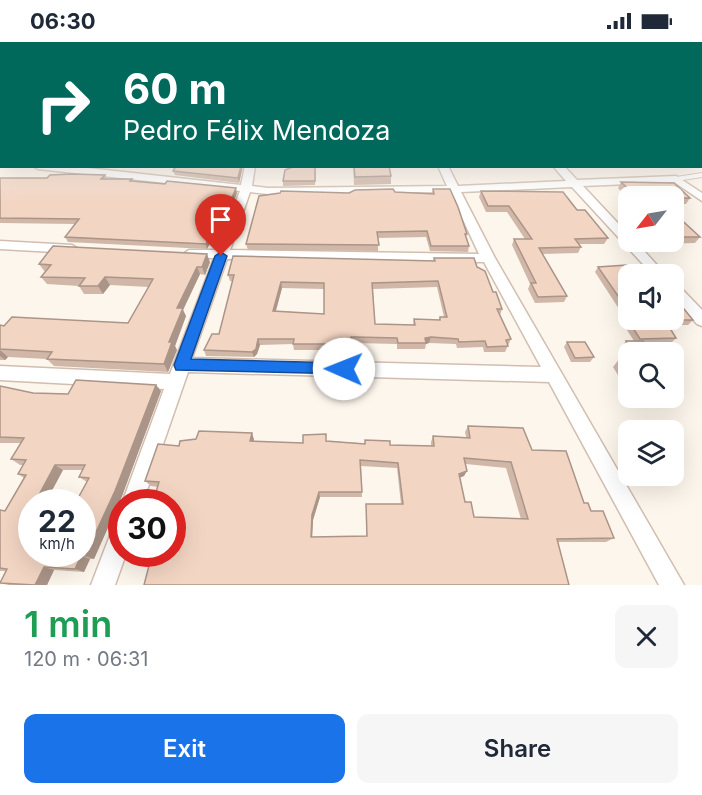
<!DOCTYPE html>
<html lang="en">
<head>
<meta charset="utf-8">
<style>
  body { margin:0; font-family:Inter,sans-serif; background:#f6f6f7; color:#1f2937; height:100vh; display:flex; flex-direction:column; font-size:22px; white-space:nowrap }
  * { box-sizing:border-box; margin:0 }
  p { font-size:20px; color:#747a83 }
  .icon { flex:none; width:33px; height:33px; fill:none; stroke:currentColor; stroke-width:2; stroke-linecap:round; stroke-linejoin:round }
  .map { position:relative; height:543px; overflow:hidden }
  .drawer { display:flex; flex-direction:column; background:#fff; flex:1 }
  .drawer>* { flex:none }
  .guide { position:absolute; left:0px; top:0px; width:702px; height:126px; box-shadow:0 6px 24px #0002; background:#00695c; color:#fff; overflow:hidden }
  .needle { width:39px; rotate:239deg }
  .tools { position:absolute; left:618px; top:144px; display:grid; gap:12px }
  .tools a { display:grid; place-items:center; width:66px; height:66px; border-radius:12px; background:#fff; box-shadow:0 6px 24px #0002; font-size:30px }
  .speed { position:absolute; left:18px; top:447px; display:flex; gap:12px; font-size:30px; font-weight:700; text-align:center }
  .speed>* { display:grid; place-content:center; width:78px; height:78px; border-radius:50%; background:#fff; box-shadow:0 6px 24px #0002; line-height:1 }
  .speed small { font-size:15px; font-weight:400 }
  .speed .limit { border:9px solid #d22; background:#fff; color:#111 }
  .pin { position:absolute; display:grid; place-items:center; width:51px; height:51px; color:#fff; margin:-62px -26px; border-radius:50% 50% 50% 0; rotate:-45deg; box-shadow:0 0 6px #0007 }
  .pin .icon { rotate:45deg }
  .me { position:absolute; width:66px; margin:-33px; rotate:271deg; stroke-linejoin:round; filter:drop-shadow(0 0 4px #0008) }
  .turn { display:flex; align-items:center; gap:21px; height:126px; padding:0 24px; font-size:27px }
  .turn .icon { width:78px; height:78px; stroke-width:2.5 }
  .turn b { display:block; font-size:42px; line-height:51px }
  .round { display:grid; place-items:center; flex:none; width:63px; height:63px; border-radius:12px; background:#f6f6f7 }
  .head { display:flex; align-items:center; justify-content:space-between; height:102px; padding:0 24px }
  h1 { font-size:36px; font-weight:600; line-height:45px; color:#1e9e55 }
  .cta { display:flex; gap:12px; margin-top:auto; padding:12px 24px }
  .cta a { flex:1; height:69px; border-radius:12px; background:#1a73e8; color:#fff; font-size:24px; font-weight:600; line-height:69px; text-align:center }
  .cta a+a { background:#f6f6f7; color:#1f2937 }
  .status { display:flex; justify-content:space-between; align-items:center; height:42px; padding:0 30px; background:#fff; direction:ltr }
  .status svg { height:16px; fill:currentColor }
  .map>svg:first-child { display:block }
  .lines { fill:none; stroke-linecap:round; stroke-linejoin:round }
  .lane-casing { stroke:#d1beb0; stroke-width:2 }
  .street-casing { stroke:#d1beb0; stroke-width:3 }
  .lane { fill:#fff; fill-rule:evenodd }
  .street { fill:#fff; fill-rule:evenodd }
  .wall { fill:#d1b7a8; fill-rule:evenodd }
  .shaded-wall { fill:#aa9588 }
  .building { fill:#f3d5c3; stroke:#aa9588; stroke-width:1.5; fill-rule:evenodd }
  .route { fill:#1a73e8; stroke:#114b97; stroke-width:1.5 }
</style>
</head>
<body>
<div class="status"><b>06:30</b><svg viewBox="0 0 49 12"><path d="M0 12V9h3v3zM5 12V6h3v6zM10 12V3h3v9zM15 12V0h3v12zM26 1h20v11H26zM47 4h2v5h-2z"/></svg></div>
<div class="map">
<svg width="702" height="543" viewBox="0 0 702 543">
  <rect width="100%" height="100%" fill="#fdf6ec"/>
  <g class="lines">
    <defs>
      <path id="lane" d="M702,131V135L676,139L673,137L676,135Z"/>
      <path id="street" d="M0,116H2V122H0Z
        M33,124H70L241,143L245,124H255L252,144L268,146L447,144L438,124H448L458,144L566,139L553,124H564L577,138L676,134L702,151V159L674,140L583,144L628,192V200H636L665,232H652L572,145L461,150L495,216L684,543H659L549,340L188,330L143,460L122,461L164,347L0,338V324L170,332L214,216H189L183,212L189,208H217L240,149L38,127ZM250,150L268,152L450,150L479,212L230,208ZM227,217L484,220L541,325L192,316Z
        M0,199L72,203L78,207L72,211L0,207Z
        M674,243L679,244L702,268V284L697,282L674,257Z
        M122,480V512H126L115,543H91L114,483Z"/>
    </defs>
    <!-- lane casing -->
    <use href="#lane" class="lane-casing"/>
    <!-- street casing -->
    <use href="#street" class="street-casing"/>
    <!-- lane -->
    <use href="#lane" class="lane"/>
    <!-- street -->
    <use href="#street" class="street"/>
  </g>
  <!-- wall -->
  <path class="wall" d="M176,124H243L239,141L175,133L173,129Z
    M316,124L315,143L283,144V139L293,125Z
    M353,124H389L391,134V142L354,143Z
    M105,133L107,137L237,151L222,188H217L207,207L68,200L65,195L75,182L0,181V136H47Z
    M621,140L690,156L686,162H674V154H628V157L618,146Z
    M433,147L467,192L466,195L469,204L468,210L430,209L426,195L378,196V209L248,208L246,202L349,151L395,150L432,151Z
    M481,149L577,168L608,196L604,202H579L581,205L578,211L542,212L567,254L564,260L535,261L528,247L530,242L512,203L514,197H525L507,170H486L479,155Z
    M674,171L700,195L695,201L660,202L659,200H674Z
    M434,216L477,225L493,250L502,267L500,273L511,297L505,310H484L483,305L457,306L456,302L429,301L426,302L425,307H397V302L355,301H352V308H294L293,302L260,303L257,312L254,315L206,314L204,308L219,292L233,239H230L228,233L433,219ZM437,245L444,275H440L439,278L414,277L413,283L375,282L373,247ZM282,246L324,247V272L276,269Z
    M210,220L205,233L200,232L183,268L186,274L175,304L177,308L168,330L54,324L47,317L8,315L5,318H0V283L128,281L149,245L110,243L103,252H84L79,244L47,242L41,235L45,230L39,222Z
    M627,223L628,278H693L688,283H668L676,296L671,301H644L651,310H628V343H624L613,325L620,316H624L619,308L626,299H634L620,277L622,275L619,272L621,270L595,230L598,225Z
    M567,300L594,315L590,320H571L564,305Z
    M156,343L161,349L122,454L94,517H90L84,530L54,528L47,543H9L0,541L6,529H0V468L5,469L24,436L18,432L23,423H20L11,417L21,401H0V344L33,351L68,352ZM63,428H83L79,435L87,440L82,512L32,460L53,456L49,454Z
    M468,384L532,408L584,461L614,496L606,500H558L144,543L172,460L158,445L151,444L145,439L179,404L252,391L254,398V400L303,401L327,399L390,403L431,404V400L433,394L466,395L465,390ZM466,422L506,426L521,477L474,475L465,460L460,435L464,434ZM361,424L397,426L401,462H366V494L312,495L313,478L320,455H362Z"/>
  <!-- shaded-wall -->
  <path class="shaded-wall" d="M241,124H243L239,141L238,136Z
    M236,146L237,151L222,188L221,182Z
    M216,182L217,188L207,207L206,202Z
    M207,212L210,220L205,233L202,225Z
    M197,225L200,232L183,268L186,274L175,304L177,308L168,330L164,322L177,266Z
    M105,235L110,243L103,252L98,244Z
    M281,240L282,246L274,275L273,269Z
    M431,295L429,301L426,302L425,296Z
    M258,297L260,303L257,312L254,315L252,310Z
    M0,308L8,315L5,318L0,314Z
    M156,343L161,349L122,454L94,517L85,514Z
    M252,391L254,398L253,405L250,399Z
    M55,423L63,428L49,454L53,456L50,460H39L40,451Z
    M467,429L464,434L456,437L459,432Z
    M319,450L320,455L313,478L312,499L311,495L312,473Z
    M81,514L90,517L84,530L75,527Z
    M44,525L54,528L47,543H35Z"/>
  <!-- building -->
  <path class="building" d="M0,84H2V103H0Z
    M176,124H241L238,136L173,129Z
    M293,124H315V139H283L285,128L293,125Z
    M354,124H389L391,134L355,135Z
    M72,132L105,133L101,137H132L130,139L165,142L167,139L236,146L221,182H216L206,202L65,195L79,177L0,176V136H47L50,133Z
    M621,140L674,141L690,156H674V154H636Z
    M393,147L395,150L434,152L433,147H450L458,165L467,192H465L469,204H431L427,189L377,190L379,203L246,202L259,154L280,151L281,149L349,151L355,148Z
    M481,149L563,150L577,168H585L608,196L575,197L581,205L539,206L567,254L538,255L531,241H536L514,197H532L509,164H488Z
    M674,171L700,195H674Z
    M53,204L207,212L202,225H197L177,266H183L169,300H172L164,322L47,317L52,310L0,307V283L4,284L12,275L128,281L153,237L105,235L98,244H79L85,236L41,235L51,223L39,222Z
    M233,214L435,219L434,216H474L477,225L485,229L493,250H496L502,267H497L511,297L506,298L508,304L487,305L485,299L459,300L458,297L431,295L425,296L426,301H398L397,296L355,295H351L352,302H293L294,297H258L256,307L252,310L204,308L212,292H219L234,233H228ZM438,239L447,275H440V278L414,277L415,283L375,282L372,241ZM281,240L324,241V272L273,269Z
    M627,223L636,232H628V278H674V262H680L693,278H665L676,296L640,297L624,272H627L623,267H627L598,225Z
    M626,299H643L651,310H633Z
    M567,300H585L594,315L575,316Z
    M620,316H628V330Z
    M76,338L156,343L115,449L85,514H81L75,527L44,525L35,543L0,541L7,527L0,526V468L5,469L26,433L18,432L26,418L11,417L24,396L0,395V344L33,351L68,352ZM55,423H85L79,435L89,436L76,460H82V512H32V460H39L44,451H40Z
    M468,384L523,386L532,408L566,409L584,461H588L591,469H603L614,496L557,497L569,543H144L152,512H172V460H153L159,440L145,439L158,402L179,404L180,399L196,397L199,389L252,391L250,399L303,401V393L326,392V399L365,402V398L390,399V403L434,404L433,394L470,396ZM464,416L511,420L528,477L474,475L471,460H465L459,432L467,429ZM360,418L398,421L403,462H366L367,494L311,495L312,473L319,450H362Z"/>
  <!-- sky -->
  <linearGradient id="sky" x2="0" y2="1"><stop stop-color="#97c7e8"/><stop offset="0.53" stop-color="#fefbf6"/><stop offset="1" stop-color="#fefbf6" stop-opacity="0"/></linearGradient>
  <rect width="702" height="160" fill="url(#sky)"/>
  <!-- route -->
  <path class="route" d="M221,210L227,214L191,317L344,321L352,327L350,332L176,328L174,323L215,214Z"/>
</svg>
<div class="tools">
<a><svg class="needle" viewBox="-14 -14 28 28"><path d="M0-13l5 13h-10z" fill="#e53935"/><path d="M0 13l5-13h-10z" fill="#747a83"/></svg></a>
<a><svg class="icon" aria-label="sound" viewBox="0 0 24 24"><path d="M4 9h4l5-4v14l-5-4H4zM17 9q2 3 0 6"/></svg></a>
<a><svg class="icon" aria-label="search" viewBox="0 0 24 24"><circle cx="10" cy="10" r="6"/><path d="M15 15l6 6"/></svg></a>
<a><svg class="icon" aria-label="layers" viewBox="0 0 24 24"><path d="M12 4l9 5-9 5-9-5zM3 14l9 5 9-5"/></svg></a>
</div>
<div class="speed"><div>22<small>km/h</small></div><div class="limit">30</div></div>
<div class="pin" style="left:221px;top:214px;background:#d93025"><svg class="icon" aria-label="arrive" viewBox="0 0 24 24"><path d="M6 21V4h12l-3 4 3 4H6"/></svg></div>
<svg class="me" style="left:344px;top:327px" viewBox="-20 -20 40 40"><circle r="19" fill="#fff"/><path d="M0-13L10 11 0 6-10 11z" fill="#1a73e8"/></svg>
<div class="guide">
<div class="turn"><svg class="icon" aria-label="right" viewBox="0 0 24 24"><path d="M7 20v-9h11M14 6l5 5-5 5"/></svg><div><b>60 m</b>Pedro Félix Mendoza</div></div>
</div>
</div>
<section class="drawer">
<div class="head"><div><h1>1 min</h1><p>120 m · 06:31</p></div><a class="round"><svg class="icon" aria-label="close" viewBox="0 0 24 24"><path d="M6 6l12 12M18 6L6 18"/></svg></a></div>
<div class="cta"><a>Exit</a><a>Share</a></div>
</section>
</body>
</html>
